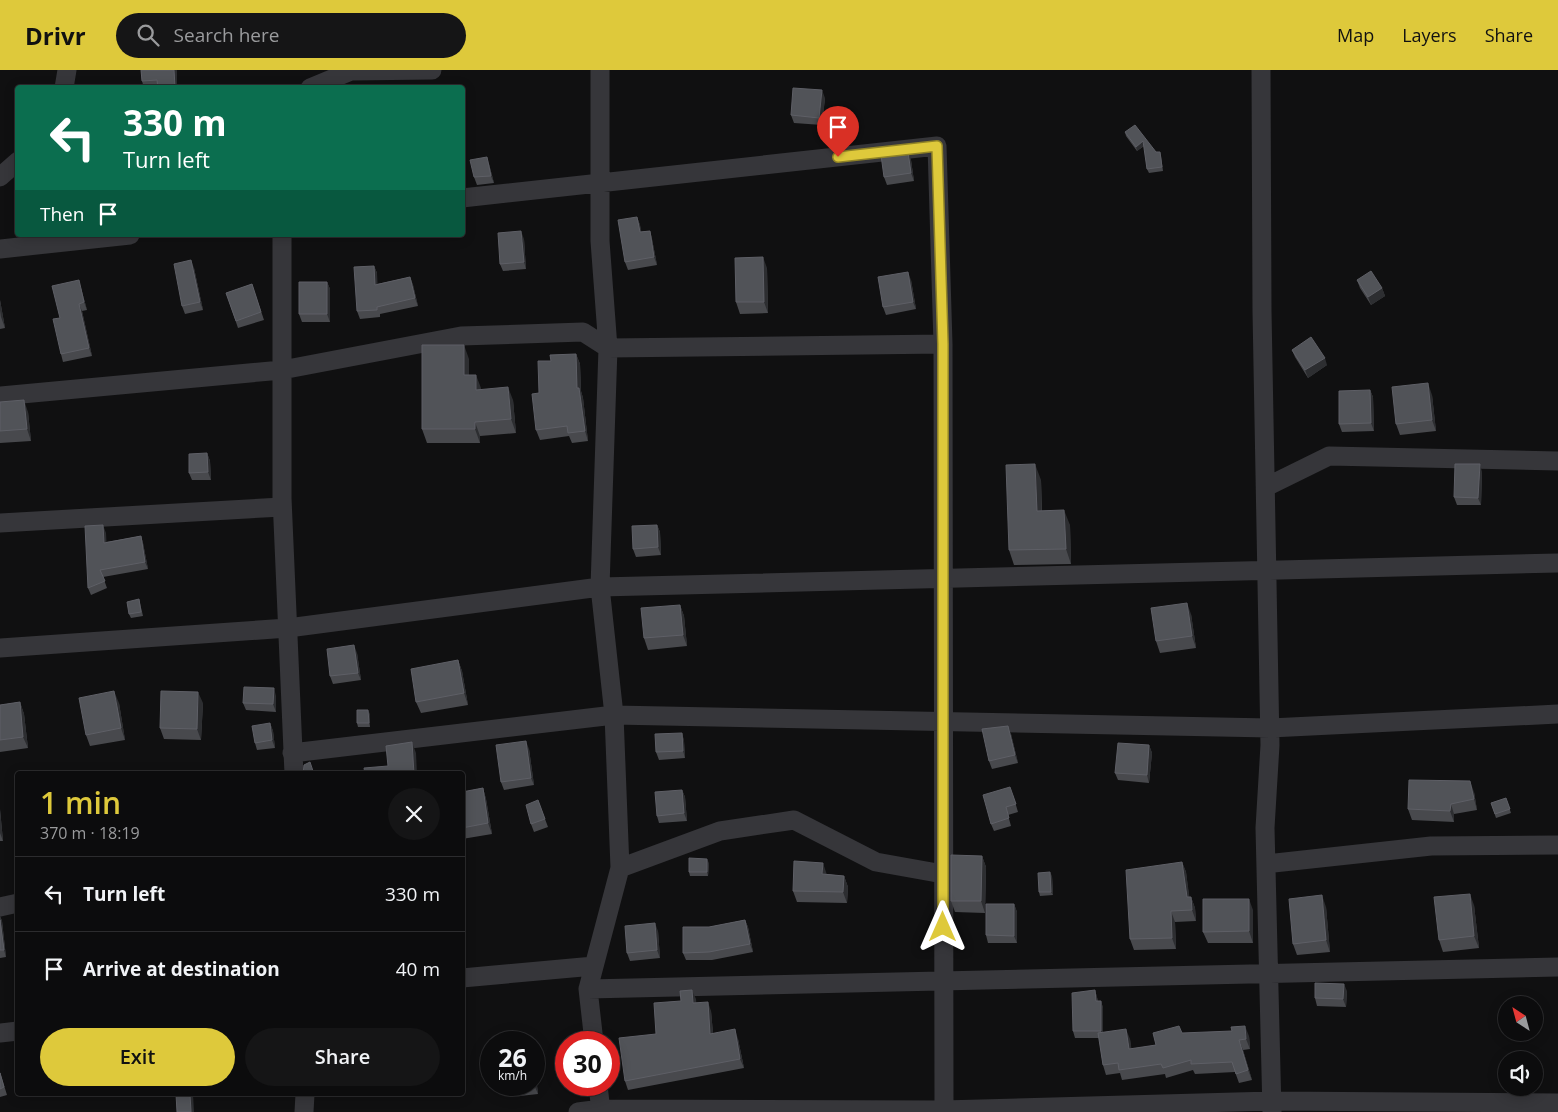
<!DOCTYPE html>
<html lang="en">
<head>
<meta charset="utf-8">
<style>
  body { margin:0; font-family:"Open Sans",sans-serif; background:#151516; color:#f1f3f6; height:100vh; display:flex; flex-direction:column; font-size:19px; white-space:nowrap }
  * { box-sizing:border-box; margin:0 }
  p { font-size:16px; color:#9a9b9d }
  .icon { flex:none; width:28px; height:28px; fill:none; stroke:currentColor; stroke-width:2; stroke-linecap:round; stroke-linejoin:round }
  .map { position:relative; flex:1; overflow:hidden }
  .details { position:absolute; left:15px; top:701px; width:450px; height:325px; display:flex; flex-direction:column; background:#0c0c0d; border-radius:5px; box-shadow:0 2px 12px #0003,0 0 0 1px #2c2c2e }
  .details>* { flex:none }
  .banner { position:absolute; left:15px; top:15px; width:450px; height:152px; border-radius:5px; box-shadow:0 2px 12px #0003,0 0 0 1px #2c2c2e; background:#0b6e4f; color:#fff; overflow:hidden }
  .needle { width:32px; rotate:324deg }
  .controls { position:absolute; left:1498px; top:926px; display:grid; gap:10px }
  .controls a { display:grid; place-items:center; width:45px; height:45px; border-radius:50%; background:#0c0c0d; box-shadow:0 2px 12px #0003,0 0 0 1px #2c2c2e; font-size:25px }
  .speed { position:absolute; left:480px; top:961px; display:flex; gap:10px; font-size:25px; font-weight:700; text-align:center }
  .speed>* { display:grid; place-content:center; width:65px; height:65px; border-radius:50%; background:#0c0c0d; box-shadow:0 2px 12px #0003,0 0 0 1px #2c2c2e; line-height:1 }
  .speed small { font-size:12px; font-weight:400 }
  .speed .limit { border:8px solid #d22; background:#fff; color:#111 }
  .pin { position:absolute; display:grid; place-items:center; width:42px; height:42px; color:#fff; margin:-51px -21px; border-radius:50% 50% 50% 0; rotate:-45deg; box-shadow:0 0 5px #0007 }
  .pin .icon { rotate:45deg }
  .me { position:absolute; width:55px; margin:-28px; rotate:0deg; stroke-linejoin:round; filter:drop-shadow(0 0 4px #0008) }
  .turn { display:flex; align-items:center; gap:18px; height:105px; padding:0 25px; font-size:22px }
  .turn .icon { width:65px; height:65px; stroke-width:2.5 }
  .turn b { display:block; font-size:35px; line-height:42px }
  .then { display:flex; align-items:center; height:48px; padding:0 25px; background:#0003; gap:10px; font-size:19px }
  .round { display:grid; place-items:center; flex:none; width:52px; height:52px; border-radius:26px; background:#151516 }
  .headline { display:flex; align-items:center; justify-content:space-between; height:85px; padding:0 25px }
  h1 { font-size:30px; font-weight:600; line-height:38px; color:#dec93b }
  .cta { display:flex; gap:10px; margin-top:auto; padding:10px 25px }
  .cta a { flex:1; height:58px; border-radius:30px; background:#dec93b; color:#111; font-size:20px; font-weight:600; line-height:58px; text-align:center }
  .cta a+a { background:#151516; color:#f1f3f6 }
  ul { padding:0; list-style:none }
  li { display:flex; align-items:center; gap:15px; height:75px; padding:0 25px; border-top:1px solid #2c2c2e }
  li div { flex:1 }
  li b { display:block; font-size:19px }
  li em { font-style:normal }
  header { display:flex; align-items:center; gap:30px; box-sizing:border-box; height:70px; padding:0 25px; background:#dec93b; color:#111 }
  header strong { font-size:24px }
  nav { display:flex; gap:28px; margin-inline-start:auto; font-size:18px }
  .search { width:350px; height:45px; background:#151516; display:flex; align-items:center; gap:12px; box-sizing:border-box; padding:0 18px; border-radius:28px; color:#9a9b9d; font-size:19px }
  .map>svg:first-child { display:block }
  .lines { fill:none; stroke-linecap:round; stroke-linejoin:round }
  .street { stroke:#36363a; stroke-width:19 }
  .wall { fill:#48494d }
  .shaded-wall { fill:#2d2e31 }
  .building { fill:#515358; stroke:#5e5f66 }
  .route-casing { stroke:#908326; stroke-width:12 }
  .route { stroke:#dec93b; stroke-width:9 }
</style>
</head>
<body>
<header>
<strong>Drivr</strong>
<div class="search"><svg class="icon" aria-label="search" viewBox="0 0 24 24"><circle cx="10" cy="10" r="6"/><path d="M15 15l6 6"/></svg>Search here</div>
<nav><a>Map</a><a>Layers</a><a>Share</a></nav>
</header>
<div class="map">
<svg width="1558" height="1042" viewBox="0 0 1558 1042">
  <rect width="100%" height="100%" fill="#101011"/>
  <g class="lines">
    <!-- street -->
    <path class="street" d="M1261,0L1262,241L1270,675L1265,758L1272,1042
      M64,18L67,0
      M310,18L351,1L432,0
      M0,107L18,91
      M462,128L937,76L943,274L944,1042
      M282,165V428L294,704
      M0,179L130,165
      M0,326L282,300L461,266L583,262L608,278L943,274
      M1266,417L1329,386L1558,391
      M0,453L282,437
      M0,578L288,558L600,517L1558,493
      M292,683L614,645L1270,658L1558,644
      M1266,794L1431,776L1558,775
      M620,798L720,761L794,750L876,792L943,804
      M0,837L18,833
      M462,908L594,896
      M588,919L1558,897
      M0,963L18,961
      M594,972L588,919L620,798L614,645L600,517L608,278L600,171V0
      M598,1015L601,1042
      M304,1042L305,1024
      M578,1042L601,1039L943,1040L1272,1031L1558,1033"/>
  </g>
  <!-- wall -->
  <path class="wall" d="M141,0H177V18H144L142,11Z
    M825,28L822,55L794,53L791,45Z
    M1125,62L1156,82H1160L1161,86L1163,101L1149,103L1147,99L1144,76L1137,81L1126,66Z
    M908,82L911,90L914,111L887,115L884,107Z
    M489,94L494,113L477,115L474,107Z
    M637,147L640,155L641,162L650,161L652,169L657,195L628,200L625,192Z
    M524,169L526,199L503,201L500,194Z
    M374,196L377,203V214L410,207L413,215L418,236L380,244V247L360,249L357,241Z
    M194,198L203,240L185,244L182,236Z
    M767,198L768,243L740,244L736,232Z
    M911,210L916,239L886,245L883,237Z
    M1357,210L1382,218L1385,226L1371,235L1360,218Z
    M327,212L330,219V252H302L299,244Z
    M252,214L264,250L238,258L226,223Z
    M81,218L87,240L82,241L92,286L63,292L61,284L60,248Z
    M0,230L5,258L0,259Z
    M1292,280L1327,295L1308,308L1295,287Z
    M576,284L580,294L581,321L583,328L588,371L572,373L569,366L540,370L536,360L539,323L551,291Z
    M469,289V305L481,319L513,330L516,363L480,366V373H427L422,359Z
    M1370,320L1373,327L1374,361L1342,362L1339,354Z
    M1432,325L1436,361L1400,365L1396,354Z
    M0,332L28,342L31,371L0,373Z
    M207,383L210,391L211,410H192L189,403Z
    M1482,402L1481,435H1457L1454,427Z
    M1041,410L1042,441L1070,455L1071,494L1014,495L1009,480Z
    M657,455L660,462L661,485L636,487L633,479Z
    M106,463V472L141,466L143,473L148,499L103,507L107,518L91,525L88,518Z
    M139,529L143,546L131,548L129,544Z
    M680,535L684,546L687,576L648,580L644,568Z
    M1191,544L1196,578L1160,583L1156,571Z
    M357,583L361,610L333,614L330,606Z
    M458,590L462,601L468,635L421,643L416,632Z
    M276,626V642L246,640L243,633Z
    M20,632L24,644L28,678L0,682V635Z
    M119,633L125,670L90,676L86,665Z
    M203,633L201,670L164,669L160,658Z
    M370,644V657H358L357,653Z
    M270,653L273,661L275,678L257,680L255,673Z
    M682,663L684,671L685,688L659,690L656,682Z
    M1011,664L1018,693L992,699L989,691Z
    M1149,675L1152,683L1149,713L1118,710L1115,703Z
    M529,679L534,715L504,720L501,712Z
    M483,718L486,729L492,764L462,769V722Z
    M682,720L685,727L687,751L659,753L657,746Z
    M1474,722L1477,740L1454,744V752L1412,750L1408,739Z
    M1013,725L1018,742L1008,745L1011,756L994,761L991,754Z
    M1506,728L1511,743L1496,748L1491,733Z
    M538,730L548,757L534,762L531,754Z
    M0,739L3,771H0Z
    M982,786L986,797L985,843L955,842L951,831Z
    M1182,792L1186,802L1189,827H1191L1195,838L1196,851L1175,852L1176,879L1134,880L1130,869Z
    M709,793L708,806H690L689,802Z
    M827,804L844,806L848,817L847,833L797,832L793,821Z
    M1052,806L1053,825L1040,826L1039,822Z
    M1014,834L1017,842V873H988L986,865Z
    M1474,835L1479,878L1443,882L1439,870Z
    M1326,837L1330,882L1297,885L1293,874Z
    M1253,840V873H1208L1203,862Z
    M0,846L2,851L6,887L0,888Z
    M745,850L748,857L753,882L712,890H686L683,883L709,857Z
    M658,861L660,888L630,891L627,883Z
    M1095,920L1098,931H1101L1103,938V962L1130,969L1131,979L1156,975L1182,963L1249,966L1250,979L1243,980L1252,1010L1239,1013L1235,1002L1195,1004L1193,1000L1166,1008L1165,1004L1122,1010L1120,1003L1106,1005L1103,995L1099,968H1075L1073,961Z
    M1347,921L1346,937L1317,936L1315,928Z
    M696,929V933L711,941L713,963L738,969L744,998L628,1020L625,1011L656,964Z
    M534,990L538,1024L520,1026L518,1022L511,1023L508,1015H534Z
    M0,1002L7,1025L0,1027Z"/>
  <!-- shaded-wall -->
  <path class="shaded-wall" d="M174,0H177V18L175,17Z
    M822,20L825,28L822,55L819,48Z
    M1143,71L1145,75L1137,81L1136,77Z
    M908,82L911,90L914,111L911,103Z
    M487,87L489,94L494,113L491,106Z
    M637,147L640,155L643,170L640,162Z
    M521,161L524,169L526,199L524,192Z
    M650,161L652,169L657,195L654,187Z
    M763,187L767,198L768,243L764,232Z
    M191,190L194,198L203,240L200,232Z
    M374,196L377,203L378,222L375,215Z
    M908,202L911,210L916,239L913,232Z
    M410,207L413,215L418,236L415,228Z
    M79,210L81,218L87,240L84,232Z
    M327,212L330,219V252L327,244Z
    M1382,218L1385,226L1371,235L1368,227Z
    M0,230L5,258L1,247L0,240Z
    M79,234L82,241L92,286L89,278Z
    M464,275L469,289V318L464,305Z
    M576,284L580,294L581,321L583,328L588,371L585,361L577,318Z
    M1325,288L1327,295L1308,308L1305,300Z
    M476,305L481,318L480,333L476,320Z
    M1428,313L1432,325L1436,361L1432,350Z
    M508,317L513,330L516,363L511,349Z
    M1370,320L1373,327L1374,361L1371,353Z
    M24,330L28,342L31,371L27,359Z
    M475,352L480,366V373L475,359Z
    M207,383L210,391L211,410L208,402Z
    M1035,394L1041,410L1042,456L1037,441Z
    M1480,394L1482,402L1481,435L1478,428Z
    M1064,440L1070,455L1071,494L1066,479Z
    M103,455L106,463L107,480L104,473Z
    M657,455L660,462L661,485L658,477Z
    M141,466L143,473L148,499L145,492Z
    M1187,533L1191,544L1196,578L1192,566Z
    M680,535L684,546L687,576L683,565Z
    M354,575L357,583L361,610L358,603Z
    M458,590L462,601L468,635L464,623Z
    M274,618L276,626V642L273,634Z
    M114,621L119,633L125,670L121,658Z
    M198,622L203,633L201,670L197,659Z
    M20,632L24,644L28,678L23,667Z
    M368,640L370,644V657L369,653Z
    M270,653L273,661L275,678L272,670Z
    M1008,656L1011,664L1018,693L1015,685Z
    M682,663L684,671L685,688L683,681Z
    M526,671L529,679L534,715L531,708Z
    M412,672L416,683L417,704H414Z
    M1149,675L1152,683L1149,713L1147,705Z
    M1470,711L1474,722L1477,740L1474,729Z
    M483,718L486,729L492,764L488,753Z
    M682,720L685,727L687,751L684,743Z
    M1451,734L1454,744V752L1450,741Z
    M0,739V740L3,771L0,763Z
    M982,786L986,797L985,843L981,831Z
    M707,789L709,793L708,806L707,802Z
    M1182,792L1186,802L1191,838L1187,827Z
    M823,793L827,805L822,804Z
    M1050,802L1052,806L1053,825L1051,822Z
    M844,806L848,817L847,833L843,822Z
    M1470,824L1474,835L1479,878L1474,866Z
    M1322,825L1326,837L1330,882L1326,870Z
    M1191,827L1195,838L1196,851L1192,840Z
    M1249,829L1253,840V873L1249,861Z
    M1014,834L1017,842V873L1014,866Z
    M1171,841L1175,852L1176,879L1172,868Z
    M0,846L2,851L6,887L4,880Z
    M745,850L748,857L753,882L750,874Z
    M655,853L658,861L660,888L657,880Z
    M1344,914L1347,921L1346,937L1343,929Z
    M692,920L696,929L697,943L693,933Z
    M1095,920L1097,927L1099,938L1096,931Z
    M1101,931L1103,938V968L1101,961Z
    M708,932L711,941L714,974L710,964Z
    M1245,956L1249,966L1250,979L1246,969Z
    M735,959L738,969L744,998L740,989Z
    M1126,959L1130,969L1133,989L1129,979Z
    M1239,970L1243,980L1252,1010L1248,1000Z
    M534,990L538,1024L535,1017L534,1006Z
    M190,1024H193L194,1042H191Z"/>
  <!-- building -->
  <path class="building" d="M141,0H174L175,17L158,18L157,10L142,11Z
    M793,18L822,20L819,48L791,45Z
    M1135,55L1156,82H1160L1162,97L1147,99L1143,71L1136,77L1125,62Z
    M908,82L911,103L884,107L881,85Z
    M487,87L491,106L474,107L470,90Z
    M637,147L640,162L650,161L654,187L625,192L618,150Z
    M521,161L524,192L500,194L498,163Z
    M763,187L764,232H736L735,188Z
    M191,190L200,232L182,236L174,194Z
    M374,196L375,215L410,207L415,228L377,237V240L357,241L354,197Z
    M1371,201L1382,218L1368,227L1357,210Z
    M908,202L913,232L883,237L878,207Z
    M79,210L84,232L79,234L89,278L61,284L53,249L60,248L52,216Z
    M299,212H327V244H299Z
    M252,214L261,242L236,251L226,223Z
    M1311,267L1325,288L1305,300L1292,280Z
    M422,275H464V305H476V320L508,317L511,349L475,352V359H422Z
    M576,284L577,318H579L585,361L568,363L567,356L536,360L532,324L539,323L538,291H551L550,285Z
    M1428,313L1432,350L1396,354L1392,317Z
    M1370,320L1371,353L1339,354V321Z
    M24,330L27,359L0,361V332Z
    M207,383L208,402L189,403V384Z
    M1035,394L1037,441L1064,440L1066,479L1009,480L1006,395Z
    M1455,394H1480L1478,428L1454,427Z
    M103,455L104,473L141,466L145,492L100,500L105,511L88,518L85,456Z
    M657,455L658,477L633,479L632,456Z
    M139,529L141,542L129,544L127,532Z
    M1187,533L1192,566L1156,571L1151,538Z
    M680,535L683,565L644,568L641,538Z
    M354,575L358,603L330,606L327,579Z
    M458,590L464,623L416,632L411,599Z
    M244,617L274,618L273,634L243,633Z
    M114,621L121,658L86,665L79,628Z
    M161,621L198,622L197,659L160,658Z
    M20,632L23,667L0,670V635Z
    M357,640H368L369,653H357Z
    M270,653L272,670L255,673L252,656Z
    M1008,656L1015,685L989,691L982,659Z
    M682,663L683,681L656,682L655,664Z
    M526,671L531,708L501,712L496,675Z
    M412,672L414,704H365L364,698L388,696L386,676Z
    M1118,673L1149,675L1147,705L1115,703Z
    M310,692L314,704H303L304,695Z
    M1409,710L1470,711L1474,729L1451,734L1450,741L1408,739Z
    M1010,717L1016,734L1006,737L1009,748L991,754L983,725Z
    M483,718L488,753L462,758V722Z
    M682,720L684,743L657,746L655,722Z
    M1506,728L1510,739L1495,744L1491,733Z
    M538,730L545,749L531,754L526,735Z
    M951,785L982,786L981,831H951Z
    M689,788L707,789V802H689Z
    M794,791L823,793L822,804L844,806L843,822L793,821Z
    M1182,792L1187,827H1191L1192,840L1171,841L1172,868L1130,869L1126,800Z
    M1050,802L1051,822H1039L1038,803Z
    M1470,824L1474,866L1439,870L1434,827Z
    M1322,825L1326,870L1293,874L1289,829Z
    M1203,829H1249V861L1203,862Z
    M986,834H1014V866L986,865Z
    M0,850L4,880H0Z
    M745,850L750,874L709,882L683,883V857H709Z
    M655,853L657,880L627,883L625,856Z
    M1315,913L1344,914L1343,929L1315,928Z
    M692,920L693,933L708,932L710,964L735,959L740,989L625,1011L619,968L656,964L654,933L681,931L680,921Z
    M1095,920L1096,931H1101V961H1073L1072,923Z
    M1179,956L1182,963L1232,961L1231,957L1245,956L1246,969L1239,970L1248,1000L1236,1004L1232,992L1191,994V990L1163,998L1161,994L1119,1000L1118,993L1103,995L1098,963L1126,959L1129,979L1156,975L1153,963Z
    M0,1003L4,1017L0,1019Z
    M534,1006L535,1017L517,1019V1015H534Z
    M176,1024H190L191,1042H177Z"/>
  <g class="lines">
    <defs>
      <path id="route" d="M838,87L937,76L943,274V857"/>
    </defs>
    <!-- route casing -->
    <use href="#route" class="route-casing"/>
    <!-- route -->
    <use href="#route" class="route"/>
  </g>
</svg>
<div class="controls">
<a><svg class="needle" viewBox="-14 -14 28 28"><path d="M0-13l5 13h-10z" fill="#e53935"/><path d="M0 13l5-13h-10z" fill="#9a9b9d"/></svg></a>
<a><svg class="icon" aria-label="sound" viewBox="0 0 24 24"><path d="M4 9h4l5-4v14l-5-4H4zM17 9q2 3 0 6"/></svg></a>
</div>
<div class="speed"><div>26<small>km/h</small></div><div class="limit">30</div></div>
<div class="pin" style="left:838px;top:87px;background:#d93025"><svg class="icon" aria-label="arrive" viewBox="0 0 24 24"><path d="M6 21V4h12l-3 4 3 4H6"/></svg></div>
<svg class="me" style="left:943px;top:857px" viewBox="-20 -20 40 40"><path d="M0-17L14 15 0 8-14 15z" fill="#dec93b" stroke="#fff" stroke-width="4"/></svg>
<div class="banner">
<div class="turn"><svg class="icon" aria-label="left" viewBox="0 0 24 24"><path d="M17 20v-9H6M10 6l-5 5 5 5"/></svg><div><b>330 m</b>Turn left</div></div>
<div class="then">Then<svg class="icon" aria-label="arrive" viewBox="0 0 24 24"><path d="M6 21V4h12l-3 4 3 4H6"/></svg></div>
</div>
<section class="details">
<div class="headline"><div><h1>1 min</h1><p>370 m · 18:19</p></div><a class="round"><svg class="icon" aria-label="close" viewBox="0 0 24 24"><path d="M6 6l12 12M18 6L6 18"/></svg></a></div>
<ul>
<li><svg class="icon" aria-label="left" viewBox="0 0 24 24"><path d="M17 20v-9H6M10 6l-5 5 5 5"/></svg><div><b>Turn left</b></div><em>330 m</em></li>
<li><svg class="icon" aria-label="arrive" viewBox="0 0 24 24"><path d="M6 21V4h12l-3 4 3 4H6"/></svg><div><b>Arrive at destination</b></div><em>40 m</em></li>
</ul>
<div class="cta"><a>Exit</a><a>Share</a></div>
</section>
</div>
</body>
</html>
